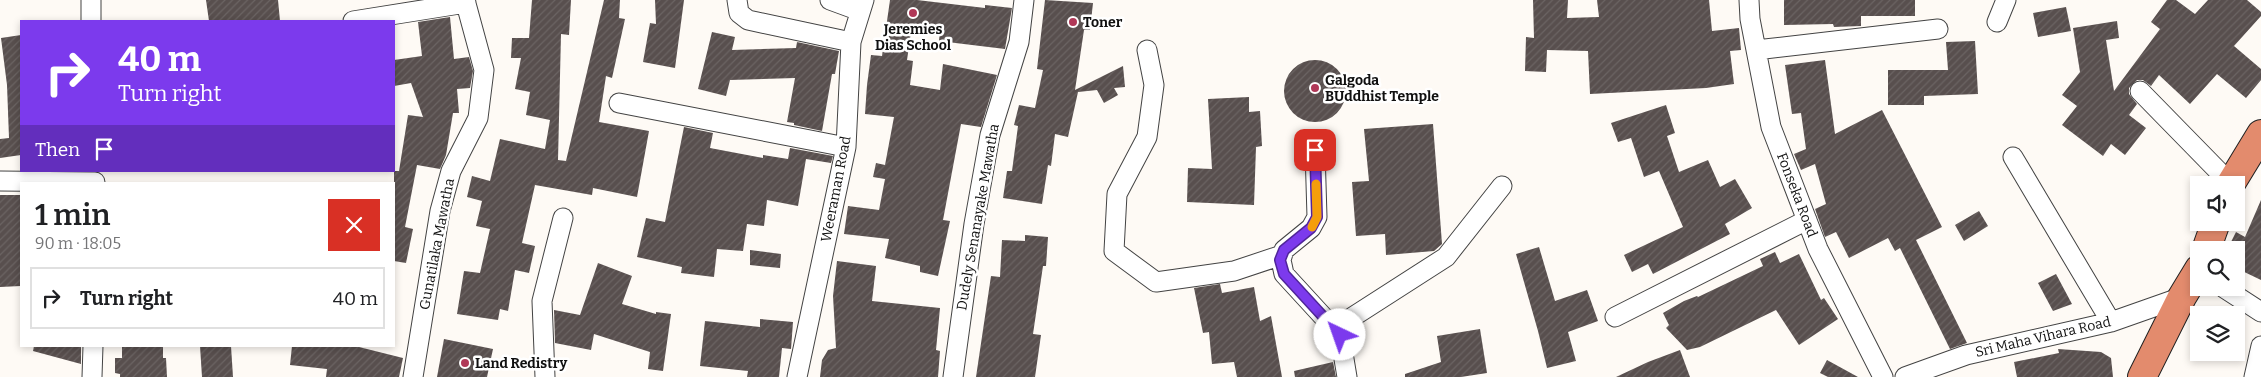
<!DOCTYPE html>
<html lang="en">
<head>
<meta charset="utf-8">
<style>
  body { margin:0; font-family:Bitter,serif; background:#f2f2f2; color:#202124; height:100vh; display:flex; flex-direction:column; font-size:19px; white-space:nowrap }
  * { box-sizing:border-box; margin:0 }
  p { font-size:16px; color:#757577 }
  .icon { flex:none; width:28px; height:28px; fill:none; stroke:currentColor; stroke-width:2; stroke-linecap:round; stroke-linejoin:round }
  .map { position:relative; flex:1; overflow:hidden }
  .sheet { position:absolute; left:20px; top:182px; width:375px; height:165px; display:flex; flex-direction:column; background:#fff; border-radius:0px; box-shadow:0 2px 8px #0003 }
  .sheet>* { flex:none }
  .top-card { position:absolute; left:20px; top:20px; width:375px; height:152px; border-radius:0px; box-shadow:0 2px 8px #0003; background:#7c3aed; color:#fff; overflow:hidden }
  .controls { position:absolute; left:2190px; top:176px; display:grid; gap:10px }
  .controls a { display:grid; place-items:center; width:55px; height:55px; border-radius:0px; background:#fff; box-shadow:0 2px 8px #0003; font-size:25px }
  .pin { position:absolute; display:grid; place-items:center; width:42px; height:42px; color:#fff; margin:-21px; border-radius:10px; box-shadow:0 2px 8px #0006 }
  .me { position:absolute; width:55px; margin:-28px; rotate:318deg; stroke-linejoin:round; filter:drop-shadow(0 0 4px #0008) }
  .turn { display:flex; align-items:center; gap:18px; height:105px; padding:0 15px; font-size:22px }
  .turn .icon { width:65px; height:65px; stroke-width:2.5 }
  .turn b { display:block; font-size:35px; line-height:42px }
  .then { display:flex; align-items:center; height:48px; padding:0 15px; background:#0003; gap:10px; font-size:19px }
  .round { display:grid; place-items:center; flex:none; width:52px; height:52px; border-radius:0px; background:#f2f2f2 }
  .summary { display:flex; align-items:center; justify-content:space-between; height:85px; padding:0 15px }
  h1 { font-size:30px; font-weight:600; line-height:38px }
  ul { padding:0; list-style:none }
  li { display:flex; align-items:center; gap:15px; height:62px; margin:0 10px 8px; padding:0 5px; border:2px solid #e0e0e0; border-radius:0px }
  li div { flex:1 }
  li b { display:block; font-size:19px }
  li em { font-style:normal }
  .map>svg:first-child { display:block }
  .building { fill:url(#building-hatch) }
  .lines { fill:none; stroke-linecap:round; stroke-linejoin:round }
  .minor-casing { stroke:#434343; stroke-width:21 }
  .highway-casing { stroke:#212121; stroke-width:30 }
  .minor { stroke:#fff; stroke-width:19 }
  .highway { stroke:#e38b6d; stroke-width:28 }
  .route-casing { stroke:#51269a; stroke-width:12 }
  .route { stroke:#7c3aed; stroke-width:9 }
  .slow { stroke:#f59e0b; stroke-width:9 }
  .poi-dot { fill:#b03857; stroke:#fff; stroke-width:2 }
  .labels { text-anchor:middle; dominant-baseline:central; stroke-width:5; stroke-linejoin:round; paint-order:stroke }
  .poi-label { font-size:14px; font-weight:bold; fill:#101010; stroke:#fff; text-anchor:start }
  .street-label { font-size:14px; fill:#101010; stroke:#fff }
</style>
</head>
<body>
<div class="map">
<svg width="2261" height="377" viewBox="0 0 2261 377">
  <defs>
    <pattern id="building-hatch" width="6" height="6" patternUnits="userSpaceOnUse" patternTransform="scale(1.25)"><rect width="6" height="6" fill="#584f4e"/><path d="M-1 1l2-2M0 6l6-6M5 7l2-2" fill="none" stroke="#6b6463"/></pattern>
  </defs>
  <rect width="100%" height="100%" fill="#fefaf5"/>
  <!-- building -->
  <path class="building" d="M206,0H278L280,21H209Z
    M532,0H571L569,35L561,34L558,160L566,161L604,0H620L619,18L625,19L612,78L606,76L599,122L649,131L637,197L593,188L592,195L535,185L522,243L535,246L529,273L515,270L508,311L500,309L498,320L457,314L464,271L480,273L490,229L476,226L482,201L467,197L472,176L490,181L500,139L545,149L550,120L526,115L530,92L515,89L521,58H511L512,38H529Z
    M655,0H684L675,68L643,62L650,23L656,24Z
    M890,0H917L985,8V5L1012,8L1005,49L939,41L940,30L912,26L907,60L913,61L910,85L940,90L943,64L997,75L981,127L961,124L943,220L950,221L938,276L920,272V266L885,258L889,239L844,234L848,206L879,210L885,179L873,177L876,163L885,165L894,117L865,114L867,85L871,55L882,56Z
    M1045,0L1093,3L1090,30H1084L1075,90L1123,66L1125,87L1114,88L1118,95L1104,103L1097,90L1078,92L1068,137L1055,134L1051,166L1048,165L1042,204L1003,198L1007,171H1012L1018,126L1014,125L1019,105L1035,108L1043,70L1037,69Z
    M1533,0H1568L1567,18L1599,17L1597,0H1709L1712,31L1739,28L1741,50L1730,51L1734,84L1706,88L1590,94L1588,51L1547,50L1546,72L1525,71L1526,37L1534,38Z
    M1784,0H1915V16H1861V26L1834,27L1833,24L1784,25Z
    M2167,0H2176L2195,14L2208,0H2247L2261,12V16L2234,46L2261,69V80L2246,98L2217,74L2190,104L2159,75L2151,86L2143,80H2137L2129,88V94L2137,104L2129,115L2146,128L2125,155L2111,144L2103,156L2062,125L2077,106L2062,95L2080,72L2073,28L2117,21L2119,38L2106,40L2114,91L2160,29L2151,22Z
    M2066,7L2071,31L2038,37L2033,13Z
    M450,17L454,59L469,57L473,71L470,88L457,89L459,113H453L446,155L440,169L417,165L405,227L413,229L406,263L394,261V171H399L408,115L423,117L411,83L394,86V60L422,56L418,22Z
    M712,32L735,37L732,50L796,48L797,42L839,51L835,74H832L822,131L794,125V123L787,122L795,78L730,80L726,96L698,89Z
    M21,35V155L0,158V139L9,138L7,85L1,38Z
    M1975,41L1978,94L1924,96V105H1888V70H1948L1946,42Z
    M1284 91a31 31 0 1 1 62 0a31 31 0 1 1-62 0Z
    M1825,60L1835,134L1882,110L1942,227L1916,240L1967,343L1950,349L1900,248L1895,251L1888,238L1849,258L1836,232L1825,237L1815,209L1826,204L1815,164L1801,170L1794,154L1806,149L1801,113L1792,114L1785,65Z
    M1249,97V112L1260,111L1262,146L1256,147L1254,205L1187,202L1188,168L1212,169L1208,99Z
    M1666,105L1675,133L1667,136L1679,172L1708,160L1720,187L1735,179L1752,208L1725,224L1730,234L1653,274L1648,264L1632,272L1624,255L1683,227L1659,171L1644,177L1631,138L1618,142L1611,123Z
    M1433,124L1442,244L1434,251L1386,255L1385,234L1356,236L1352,182L1369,181L1364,129Z
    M684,127L713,133L710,148L763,158V155L788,159L790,148L833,156L831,163L806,159L798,206L767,200L764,226L747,224L743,251L717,249L714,277L681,273L682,267L637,257L646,218L665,222Z
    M0,195H21V286L0,287Z
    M2261,200V280L2236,268V250H2227L2236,232L2245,237Z
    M1979,211L1988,226L1964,241L1955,225Z
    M1025,235L1048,237L1046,266H1043L1033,334L1041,335L1035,377H976L991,276L1000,277L1002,240L1025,241Z
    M1539,247L1555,301L1587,290L1598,321L1568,332L1576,361L1547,368L1538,331L1516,254Z
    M750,250L781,254L780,268L750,265Z
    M1775,252L1780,263L1799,254L1821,300L1824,298L1838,319L1799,345L1776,310L1700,347L1687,350L1666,328L1669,325L1663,313L1684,301L1697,296L1698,297L1763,266L1760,259Z
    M837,261L876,266L872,301L940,308L936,350L940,351L938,377H820L822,360L828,350L836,348L833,296Z
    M598,263L632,276L622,304L656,314V312L671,314L663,371L648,369L650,352L594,334L591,350L555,343L554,310L580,315Z
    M2056,274L2072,304L2053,311L2038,283Z
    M1220,284L1222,293L1254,287L1260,321L1271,316L1282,377H1237L1234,362L1212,364L1209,332L1203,333L1194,288Z
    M760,319L793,322L791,349L782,348L779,377H747L748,371L700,366L705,321L760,327Z
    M1480,329L1487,373L1461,377H1405V374L1441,362L1437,336Z
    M444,339L493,349L487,377H437Z
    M34,346H81V364L33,351Z
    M122,346H163V358H166L167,377H120V374L115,373V358H122Z
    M200,346H231L233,377H202Z
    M292,346H355L403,358L399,377H326L327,369L290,365Z
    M2058,349L2101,352L2111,358L2113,377H2017L2014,362L2059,353Z
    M1680,350L1690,377H1616L1648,362Z
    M1827,360L1858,377H1828L1820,373Z
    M1333,362L1336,377H1295L1294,371Z"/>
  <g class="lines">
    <defs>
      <path id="minor" d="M91,0V21
        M737,0L739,13L748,20L851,42
        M830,0L860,11
        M1749,0L1750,19L1771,127L1818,249L1883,377
        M353,21L466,3
        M1997,22L2006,0
        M1147,50L1154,85L1147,137L1117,194L1114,251L1156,282L1234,271L1282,255
        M1756,50L1938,29
        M2140,91L2231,184
        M619,103L846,147
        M1315,150L1317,217L1311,228L1284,250L1281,260L1284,274L1340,335
        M2013,157L2111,322
        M0,181L95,182
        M2224,288L2261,312
        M1615,317L1807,220
        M92,377L93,346
        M413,377L440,211L451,171L478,118L484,70L465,0
        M545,377L542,301L563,218
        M797,377L846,147L851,42L864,0
        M953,377L974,224L990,135L1019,42L1024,0
        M1347,377L1340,335L1351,318L1446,257L1502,186
        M1905,377L1966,355L2111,322L2182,297
        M2254,377L2261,346"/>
      <path id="highway" d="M2230,185L2261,134
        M2206,250L2216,222
        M2142,377L2182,297L2199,269"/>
    </defs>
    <!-- minor casing -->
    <use href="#minor" class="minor-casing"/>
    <!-- highway casing -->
    <use href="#highway" class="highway-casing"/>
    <!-- minor -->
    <use href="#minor" class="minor"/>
    <!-- highway -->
    <use href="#highway" class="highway"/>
  </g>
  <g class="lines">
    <defs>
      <path id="route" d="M1315,150L1317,217L1311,228L1284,250L1280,260L1284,274L1340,335"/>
    </defs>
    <!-- route casing -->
    <use href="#route" class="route-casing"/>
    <!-- route -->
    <use href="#route" class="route"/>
    <!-- slow -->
    <path class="slow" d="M1312,227L1317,217L1316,184"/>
  </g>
  <!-- markers -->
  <g class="poi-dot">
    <circle cx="913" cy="13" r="5"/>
    <circle cx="1073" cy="22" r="5"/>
    <circle cx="1315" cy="88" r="5"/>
    <circle cx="465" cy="363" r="5"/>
  </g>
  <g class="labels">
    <!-- poi labels -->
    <g class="poi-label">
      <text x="1083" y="22">Toner</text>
      <text x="913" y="29" text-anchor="middle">Jeremies<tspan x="913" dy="16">Dias School</tspan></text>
      <text x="1325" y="80">Galgoda<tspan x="1325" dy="16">BUddhist Temple</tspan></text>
      <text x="475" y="363">Land Redistry</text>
    </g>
    <!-- street labels -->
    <g class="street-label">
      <text transform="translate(836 189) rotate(-79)">Weeraman Road</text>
      <text transform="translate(1797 195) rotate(69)">Fonseka Road</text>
      <text transform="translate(978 217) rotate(-80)">Dudely Senanayake Mawatha</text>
      <text transform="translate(437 244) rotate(-79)">Gunatilaka Mawatha</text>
      <text transform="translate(2043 337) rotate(-13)">Sri Maha Vihara Road</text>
    </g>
  </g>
</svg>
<div class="controls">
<a><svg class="icon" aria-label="sound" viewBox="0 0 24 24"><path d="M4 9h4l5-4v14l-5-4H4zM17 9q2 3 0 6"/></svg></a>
<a><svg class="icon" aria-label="search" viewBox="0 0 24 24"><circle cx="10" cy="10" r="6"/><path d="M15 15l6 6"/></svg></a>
<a><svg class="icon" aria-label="layers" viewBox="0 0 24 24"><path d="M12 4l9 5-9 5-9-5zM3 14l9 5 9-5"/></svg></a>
</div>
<div class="pin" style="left:1315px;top:150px;background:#d93025"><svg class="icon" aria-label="arrive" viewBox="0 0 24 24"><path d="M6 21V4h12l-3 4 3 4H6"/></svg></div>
<svg class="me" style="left:1340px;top:335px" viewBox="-20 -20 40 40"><circle r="19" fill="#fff"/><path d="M0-13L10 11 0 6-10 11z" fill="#7c3aed"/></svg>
<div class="top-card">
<div class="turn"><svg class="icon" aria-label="right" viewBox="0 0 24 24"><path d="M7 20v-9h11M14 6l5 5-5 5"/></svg><div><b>40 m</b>Turn right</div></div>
<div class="then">Then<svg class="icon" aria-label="arrive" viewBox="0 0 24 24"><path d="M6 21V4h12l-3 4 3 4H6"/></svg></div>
</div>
<section class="sheet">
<div class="summary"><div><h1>1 min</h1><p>90 m · 18:05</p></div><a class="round" style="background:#d93025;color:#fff"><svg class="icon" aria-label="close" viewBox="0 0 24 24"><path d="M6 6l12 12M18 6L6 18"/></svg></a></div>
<ul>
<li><svg class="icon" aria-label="right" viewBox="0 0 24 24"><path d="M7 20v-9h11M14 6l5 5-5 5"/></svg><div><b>Turn right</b></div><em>40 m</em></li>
</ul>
</section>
</div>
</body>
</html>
